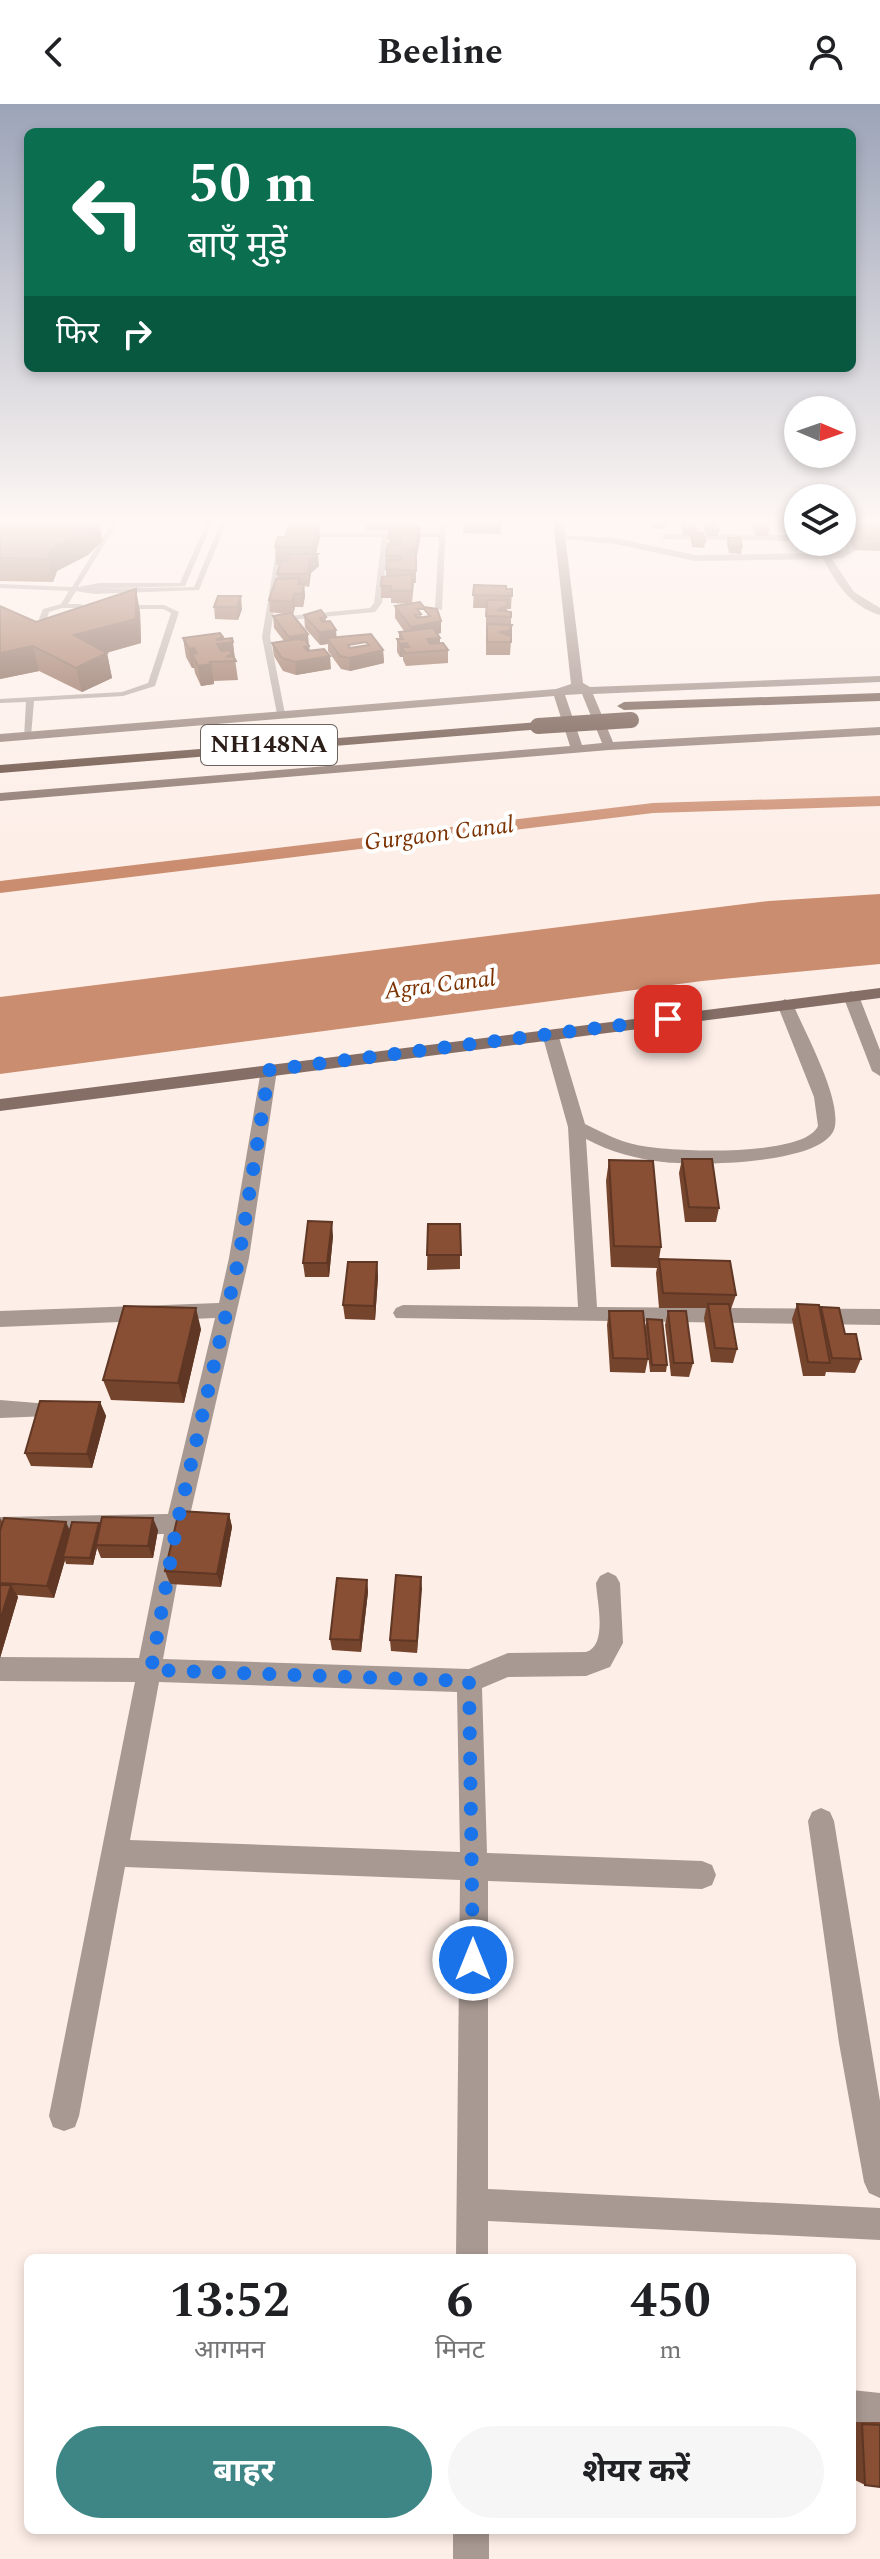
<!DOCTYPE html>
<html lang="hi">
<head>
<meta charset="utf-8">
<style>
  body { margin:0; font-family:Spectral,"Noto Sans Devanagari",serif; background:#f6f6f6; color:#202124; height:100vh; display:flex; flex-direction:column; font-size:30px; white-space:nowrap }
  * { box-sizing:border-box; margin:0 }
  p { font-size:26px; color:#757577 }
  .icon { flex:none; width:44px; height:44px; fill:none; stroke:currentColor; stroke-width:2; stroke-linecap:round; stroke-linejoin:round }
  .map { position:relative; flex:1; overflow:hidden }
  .sheet { position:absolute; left:24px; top:2150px; width:832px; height:280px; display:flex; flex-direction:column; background:#fff; border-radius:12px; box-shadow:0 4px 12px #0003 }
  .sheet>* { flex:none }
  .guide { position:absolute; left:24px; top:24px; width:832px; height:244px; border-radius:12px; box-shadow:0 4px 12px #0003; background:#0b6e4f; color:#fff; overflow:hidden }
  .needle { width:52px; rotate:92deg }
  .fabs { position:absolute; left:784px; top:292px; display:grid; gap:16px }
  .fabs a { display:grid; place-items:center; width:72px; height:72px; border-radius:50%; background:#fff; box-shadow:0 4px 12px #0003; font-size:40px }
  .pin { position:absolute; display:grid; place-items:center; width:68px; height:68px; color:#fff; margin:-34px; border-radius:16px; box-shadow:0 4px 12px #0006 }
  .me { position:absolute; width:88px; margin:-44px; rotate:0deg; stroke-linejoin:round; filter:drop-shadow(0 0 6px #0008) }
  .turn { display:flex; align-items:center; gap:28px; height:168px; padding:0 32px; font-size:36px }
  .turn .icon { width:104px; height:104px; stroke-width:2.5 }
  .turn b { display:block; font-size:56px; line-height:68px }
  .then { display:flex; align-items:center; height:76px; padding:0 32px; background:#0003; gap:16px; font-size:30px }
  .eta { display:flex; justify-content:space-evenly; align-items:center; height:136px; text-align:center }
  .eta b { font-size:48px; font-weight:700; line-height:56px }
  .primary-button { display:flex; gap:16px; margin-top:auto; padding:16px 32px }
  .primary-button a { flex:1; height:92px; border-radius:48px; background:#3e8686; color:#fff; font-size:32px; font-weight:700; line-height:92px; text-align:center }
  .primary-button a+a { background:#f6f6f6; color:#202124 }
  header { display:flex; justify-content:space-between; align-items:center; height:104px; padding:0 32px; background:#fff; font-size:36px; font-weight:700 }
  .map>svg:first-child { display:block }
  .water { fill:#cb8d70 }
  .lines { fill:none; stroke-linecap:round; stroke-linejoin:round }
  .canal { fill:#cb8d70; fill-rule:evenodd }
  .lane { fill:#a89992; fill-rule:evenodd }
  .street { fill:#a89992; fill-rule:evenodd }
  .secondary { fill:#846e65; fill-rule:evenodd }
  .highway { fill:#55382b; fill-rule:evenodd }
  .highway-bridge { stroke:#55382b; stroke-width:16 }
  .wall { fill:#75442d; fill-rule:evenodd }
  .shaded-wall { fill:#5f3724 }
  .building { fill:#884f34; stroke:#5f3724; stroke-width:2; fill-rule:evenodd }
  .route { stroke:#1a73e8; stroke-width:14; stroke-dasharray:0 25.2 }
  .labels { text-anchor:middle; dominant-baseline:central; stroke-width:8; stroke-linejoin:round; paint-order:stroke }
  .shield { fill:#fff; stroke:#6b625d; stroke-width:2 }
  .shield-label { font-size:24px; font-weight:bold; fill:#2b1e18 }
  .far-water-label { font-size:24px; font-style:italic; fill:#7c3101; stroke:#fff }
</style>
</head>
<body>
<header><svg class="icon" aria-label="back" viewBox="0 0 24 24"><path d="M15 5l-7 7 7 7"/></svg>Beeline<svg class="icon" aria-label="person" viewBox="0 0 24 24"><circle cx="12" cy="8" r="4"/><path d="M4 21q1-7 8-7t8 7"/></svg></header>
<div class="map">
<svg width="880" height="2455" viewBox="0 0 880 2455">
  <rect width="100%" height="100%" fill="#fdeee7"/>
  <!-- water -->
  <path class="water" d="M880,790V860L702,877L0,970V893L769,797Z"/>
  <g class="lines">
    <!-- canal -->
    <path class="canal" d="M880,692V702L653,709L0,789V777L653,699Z"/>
    <!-- lane -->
    <path class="lane" d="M114,415H120L78,483L99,479H180L208,415H214L185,482L91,485L194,483L222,415H228L199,486L94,490L76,487L68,500H81L93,511C78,525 56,527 39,515L43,505L61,500L69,487L0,484V480L72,483ZM62,504H76L84,511L67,518L47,514L49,508Z
      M440,415H446L442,506L435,504L439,433H388L382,499L375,508L279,517L275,515L279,513L370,504L374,499L382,433H303L301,430L439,429Z
      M280,439L283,441L270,533L285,610L281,612L277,610L262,533L277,441Z
      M121,501H164L179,508L155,582L123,592L34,597L31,632L24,634L26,598L0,599V595L122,588L148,579L171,509L163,505H118Z"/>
    <!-- street -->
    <path class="street" d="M686,415H798V420L691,418Z
      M842,424L856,446L843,454L832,455L854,488L880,504V511C851,502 837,481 823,455L695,457L615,440L555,434L560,431L615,434L695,451L820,449L815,441L820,438L829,449L846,445Z
      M665,430L798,431V437L662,435Z
      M851,887L859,892L880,946V972L872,967L843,892Z
      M785,895L793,900C805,929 840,991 835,1022C829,1061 695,1062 663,1058C637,1055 610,1048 586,1035L597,1203L880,1205V1221L396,1214L393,1209L396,1204L403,1201L578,1203L568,1023L542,930L544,926H556L558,930L585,1020C601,1028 618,1037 637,1041C667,1048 804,1054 818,1022L814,993L777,900Z
      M269,961L277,966L249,1154L188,1420L163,1555L469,1565L508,1549L586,1548C608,1541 597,1498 596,1479L600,1472L608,1468L616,1472L620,1479L623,1539L610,1563L586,1572L508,1573L482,1584L487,1749L702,1757L712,1761L716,1771L712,1781L702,1785L488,1777V2085L880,2104V2136L488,2117V2154H456L460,1776L125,1763L79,2012L75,2023L64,2027L53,2023L49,2012L135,1578L0,1577V1553L139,1554L164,1430L0,1433V1413L168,1410L215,1214L0,1223V1207L219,1199L229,1154L261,966ZM159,1578L457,1588L460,1748L130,1736Z
      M0,1296L49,1300L53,1306L49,1312L0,1314Z
      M821,1704L830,1708L834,1717L880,1997V2094L869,2089L864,2078L839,1939L808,1717L812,1708Z
      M852,2286L880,2289V2323L852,2320Z
      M453,2426H489V2455H453Z"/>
    <!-- secondary -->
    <path class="secondary" d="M553,415H563L583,579L590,583L880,572V578L593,590L613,638L880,623V631L609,646L0,697V689L570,642L554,592L0,638V630L556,585L571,580ZM582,590L602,639L582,641L565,591Z
      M880,884V894L0,1007V995Z"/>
    <!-- highway -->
    <path class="highway" d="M880,589V597L624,606L617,602L624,598Z
      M538,618L543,619V625L0,669V661Z"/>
    <!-- highway-bridge -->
    <path class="highway-bridge" d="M538,622L631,616"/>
  </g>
  <!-- wall -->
  <path class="wall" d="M0,415L101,427L102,437L88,451L57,467L53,478L0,477Z
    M365,415H416L414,424L420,423V435L416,457V479H414L412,499L420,498L424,503L437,505L441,517V529L437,530L440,534V539H443L448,546V559L406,562L403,556V553H400L397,548V535H399V528L404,527L395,514V502L412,500L391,499V494H381V482L382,473H386V452L389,440L390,426H366ZM417,505H424L430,512L422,513L421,511L415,512L421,510Z
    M463,415H502L501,430L463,429Z
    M652,415H665V425L653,424Z
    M752,415L769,426L768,432H756L751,420Z
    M842,415H876V418L880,423V447L854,446L846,429L847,425Z
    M682,416L696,425V429L705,438L704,444L692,443L690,431H683L681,422Z
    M705,418L719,426L718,432H706L704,424Z
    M320,434L316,450L319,462L311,469L309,483L304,482L305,492L303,503H295L293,511L309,542L310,547L331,565L296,571L283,567L274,552L272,539L284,537L274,524L273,512L284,510L270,508L269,496L278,475L277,470L280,461H276L275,443Z
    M728,434L742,443L741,450L729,449L727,440Z
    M802,438H813L812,444H805Z
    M474,481L512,485L511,505H507V507L511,508V521H512L510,551H486V504H473Z
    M218,492L242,505L238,516L215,515L214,503Z
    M140,508L141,539L106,549H107L112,574L82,588L39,567L0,575L36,518Z
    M304,511L326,513V517L336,533L371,530L383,546L384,559L350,567L341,565L328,547V540L320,541L305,524ZM366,538L369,541L350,544L348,541Z
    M223,533V535L232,534L238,576L214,577V580L201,582L195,569L194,564H192L186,553L183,534Z
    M682,1055L719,1104L716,1118H685L679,1069Z
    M609,1056L661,1143L659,1155L736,1191L731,1205H730L737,1245L733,1259L711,1258L704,1214L706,1204H659L656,1169L657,1164L611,1163L606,1077Z
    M428,1120H460V1165L427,1166Z
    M333,1132L329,1173H305L303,1159Z
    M377,1158L378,1173L375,1216L345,1215L343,1201Z
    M797,1200L820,1207L821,1203L845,1230L861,1255L855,1269L826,1268L825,1272H803L792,1215Z
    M609,1207L648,1255L645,1269L610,1268L607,1221Z
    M668,1207L693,1259L689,1273L671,1272L665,1221Z
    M647,1215L667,1261L666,1268H650L645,1223Z
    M201,1225L184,1299L111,1296L103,1276Z
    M100,1298L106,1312L92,1364L31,1362L25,1349Z
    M229,1410L232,1423L221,1483L170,1480L165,1467Z
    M0,1414L3,1419L70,1427L99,1419L100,1422L158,1426L153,1454H101L97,1444L93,1461L66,1460L65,1456L54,1494L17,1491L18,1493L0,1554Z
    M421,1473L417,1549L391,1547L390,1536Z
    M367,1476L368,1488L361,1548L332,1546L330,1535Z
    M852,2318H880V2383L865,2381L855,2376Z"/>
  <!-- shaded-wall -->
  <path class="shaded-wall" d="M97,415H99L102,437L88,451L57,467L53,478L48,455L52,444Z
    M319,417L320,434L315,452L318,450L319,462L311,469L309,483L308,470L310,456L312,454V443Z
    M420,423V435L416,457L411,460V448Z
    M304,480L305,492L303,503L302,490Z
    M136,485L140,508L141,539L80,556L74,531Z
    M294,490L295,503L293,511L292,498Z
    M241,492L242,505L238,516L237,503Z
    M441,517V529L411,536V523Z
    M512,521V533L508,540V538L499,528Z
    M336,526L337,538L327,534L328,540L320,541L319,528Z
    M308,530L310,555L330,552L331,565L296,571L295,558L290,546L289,533Z
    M223,533L224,539L233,538L235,557L219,555L216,536Z
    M440,534V547H427V535Z
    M407,539V548L402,543L403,553H400V540Z
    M33,542L39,567L0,575V549Z
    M194,544L196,559L192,550L194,564H192L189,545Z
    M383,546L384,559L350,567L349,554Z
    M107,549L112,574L82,588L76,564Z
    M211,560L214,580L201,582L198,562Z
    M332,1118L333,1132L329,1173L327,1159Z
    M377,1158L378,1173L375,1216L374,1202Z
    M196,1204L201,1225L184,1299L178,1279Z
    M100,1298L106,1312L92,1364L87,1350Z
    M229,1410L232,1423L221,1483L217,1470Z
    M153,1414L158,1426L153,1454L148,1442Z
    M66,1418L72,1431L63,1453L65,1456L54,1494L47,1482Z
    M99,1419L102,1426L96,1441L97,1444L93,1461L90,1454Z
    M421,1473L422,1485L417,1549V1537Z
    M367,1476L368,1488L361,1548L360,1536Z
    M11,1481L18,1493L0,1554V1517Z"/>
  <!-- building -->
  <path class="building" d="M0,415H97L83,429L52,444L48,455L0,454Z
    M653,415H665L666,419L653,418Z
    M753,415H764L769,426H757Z
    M290,416L319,417L312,443H275L278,433H285Z
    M682,416L694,417L696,425H684Z
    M705,418L717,419L719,426H707Z
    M849,418H877L880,423V435L857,434Z
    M420,423L416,444L411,448H416V467L386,465L387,456H402L401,452H386L388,440H401V437L388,434L390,426Z
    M691,428L703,429L705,438L693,437Z
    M728,434H740L742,443H730Z
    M289,450H318L310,456L308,470H277L281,457L287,456Z
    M413,470L412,487H391V482H381L382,473Z
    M300,474L298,480H304L302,490H294L292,498L269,496L276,475Z
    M474,481L506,482V485H512V492L473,491Z
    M136,485V515L74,531L107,549L76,564L33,542L0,549V502L36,518Z
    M218,492H241L237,503H214Z
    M487,496H507V502L498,506L511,508V513L486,512Z
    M420,498L424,503L437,505L441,517L411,523L395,502ZM417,505H424L430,512L417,514L415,511L421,510Z
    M321,506L326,513L320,514L322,518L330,517L336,526L319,528L304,511Z
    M291,509L308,530L289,533L273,512Z
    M487,520L512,521L509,527L499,528L511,532V538H487Z
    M433,524L440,534L427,535L430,540L443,539L448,546L405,549L402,543H409L407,539L400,540L397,535H403L399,528Z
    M220,529L223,533L216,536L232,534L233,538L217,540L221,547L230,546L232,550L226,553L233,552L236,557L210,558L211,560L198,562L192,550L197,549L194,544L189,545L183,534Z
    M371,530L383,546L349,554L340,552L327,534ZM366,538L369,541L350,544L348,541Z
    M298,535L305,536L309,542L304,543L307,547L324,545L330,552L295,558L282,554L272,539Z
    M682,1055H712L719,1104L689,1103Z
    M609,1056L653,1057L661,1143L614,1142Z
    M308,1117L332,1118L327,1159H303Z
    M428,1120H460L461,1151H427Z
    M659,1155L730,1157L736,1191L663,1189Z
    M348,1158H377L374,1202L343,1201Z
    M708,1200H729L737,1245L715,1244Z
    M797,1200L819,1201L830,1259L808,1258Z
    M124,1202L196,1204L178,1279L103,1276Z
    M821,1203L839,1204L845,1230H856L861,1255L832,1254Z
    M609,1207H643L648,1255L613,1254Z
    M668,1207H686L693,1259H674Z
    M647,1215L662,1216L667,1261H652Z
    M40,1297L100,1298L87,1350L25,1349Z
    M179,1407L229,1410L217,1470L165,1467Z
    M102,1413L153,1414L148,1442L96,1441Z
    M4,1414L66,1418L47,1482L0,1479V1427Z
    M72,1418L99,1419L90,1454L63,1453Z
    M396,1471L421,1473L417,1537L390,1536Z
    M337,1474L367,1476L360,1536L330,1535Z
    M0,1481H11L0,1517Z
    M862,2320L880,2321V2383L865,2381Z"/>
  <!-- sky -->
  <linearGradient id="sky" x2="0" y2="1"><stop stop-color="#9ca4b8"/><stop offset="0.55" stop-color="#fef7f4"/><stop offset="1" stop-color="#fef7f4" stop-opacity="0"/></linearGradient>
  <rect width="880" height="759" fill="url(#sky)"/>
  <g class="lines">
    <!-- route -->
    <path class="route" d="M473,1856L469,1577L151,1566L177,1420L239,1154L269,966L668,915"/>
  </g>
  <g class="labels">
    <!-- shield labels -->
    <rect class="shield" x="201" y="621" width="136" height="40" rx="6"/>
    <g class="shield-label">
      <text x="269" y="641">NH148NA</text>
    </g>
    <!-- far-water labels -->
    <g class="far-water-label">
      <text transform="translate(439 730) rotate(-7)">Gurgaon Canal</text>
      <text transform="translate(440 881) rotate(-7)">Agra Canal</text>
    </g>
  </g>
</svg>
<div class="fabs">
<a><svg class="needle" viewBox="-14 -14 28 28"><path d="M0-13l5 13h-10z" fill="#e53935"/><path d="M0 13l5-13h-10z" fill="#757577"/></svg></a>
<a><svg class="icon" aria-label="layers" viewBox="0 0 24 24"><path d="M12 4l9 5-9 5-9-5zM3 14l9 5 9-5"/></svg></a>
</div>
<div class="pin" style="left:668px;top:915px;background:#d93025"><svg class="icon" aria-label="arrive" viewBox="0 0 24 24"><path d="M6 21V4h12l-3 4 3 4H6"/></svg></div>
<svg class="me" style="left:473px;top:1856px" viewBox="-20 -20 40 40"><circle r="17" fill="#1a73e8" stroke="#fff" stroke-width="3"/><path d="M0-11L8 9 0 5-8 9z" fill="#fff"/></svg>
<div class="guide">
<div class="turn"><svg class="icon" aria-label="left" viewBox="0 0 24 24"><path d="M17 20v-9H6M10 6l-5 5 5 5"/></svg><div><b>50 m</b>बाएँ मुड़ें</div></div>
<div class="then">फिर<svg class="icon" aria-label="right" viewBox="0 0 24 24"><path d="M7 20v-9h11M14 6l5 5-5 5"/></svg></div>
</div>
<section class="sheet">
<div class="eta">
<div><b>13:52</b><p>आगमन</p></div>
<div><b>6</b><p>मिनट</p></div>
<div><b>450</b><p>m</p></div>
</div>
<div class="primary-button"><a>बाहर</a><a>शेयर करें</a></div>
</section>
</div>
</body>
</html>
